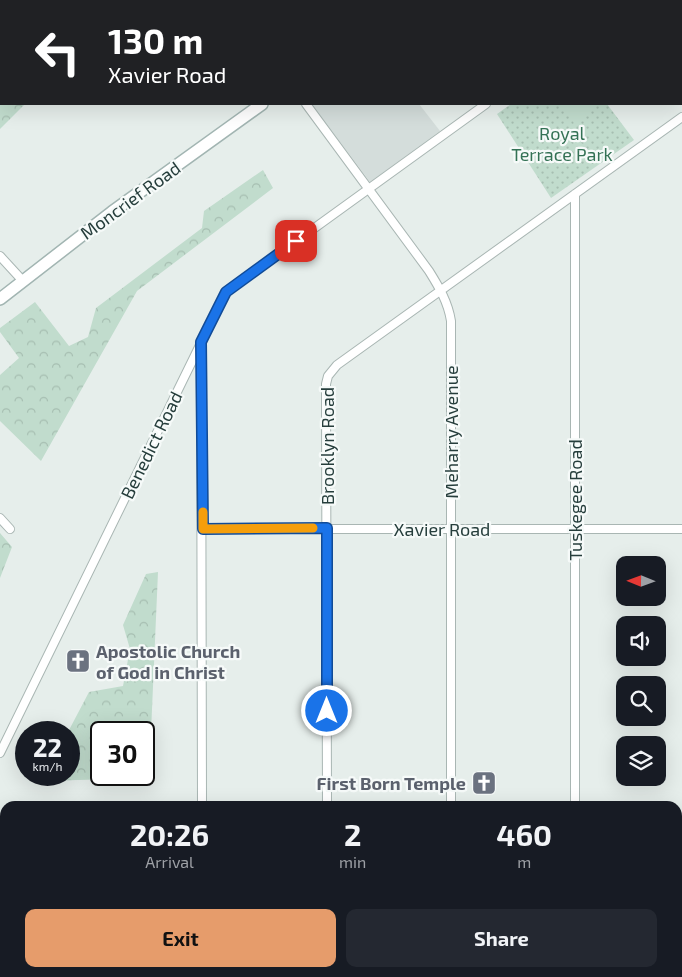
<!DOCTYPE html>
<html lang="en">
<head>
<meta charset="utf-8">
<style>
  body { margin:0; font-family:"Exo 2",sans-serif; background:#242831; color:#f1f3f6; height:100vh; display:flex; flex-direction:column; font-size:19px; white-space:nowrap }
  * { box-sizing:border-box; margin:0 }
  p { font-size:16px; color:#9ea1a6 }
  .icon { flex:none; width:28px; height:28px; fill:none; stroke:currentColor; stroke-width:2; stroke-linecap:round; stroke-linejoin:round }
  .map { position:relative; flex:1; overflow:hidden }
  .details { position:absolute; left:0px; top:801px; width:682px; height:176px; display:flex; flex-direction:column; background:#171b24; border-radius:15px 15px 0 0; box-shadow:0 5px 20px #0002 }
  .details>* { flex:none }
  .banner { position:absolute; left:0px; top:0px; width:682px; height:105px; box-shadow:0 5px 20px #0002; background:#202124; color:#fff; overflow:hidden }
  .needle { width:32px; rotate:271deg }
  .controls { position:absolute; left:616px; top:556px; display:grid; gap:10px }
  .controls a { display:grid; place-items:center; width:50px; height:50px; border-radius:10px; background:#171b24; box-shadow:0 5px 20px #0002; font-size:25px }
  .speed { position:absolute; left:15px; top:721px; display:flex; gap:10px; font-size:25px; font-weight:700; text-align:center }
  .speed>* { display:grid; place-content:center; width:65px; height:65px; border-radius:50%; background:#171b24; box-shadow:0 5px 20px #0002; line-height:1 }
  .speed small { font-size:12px; font-weight:400 }
  .speed .limit { border:2px solid #111; border-radius:8px; background:#fff; color:#111 }
  .pin { position:absolute; display:grid; place-items:center; width:42px; height:42px; color:#fff; margin:-21px; border-radius:10px; box-shadow:0 2px 8px #0006 }
  .me { position:absolute; width:55px; margin:-28px; rotate:0deg; stroke-linejoin:round; filter:drop-shadow(0 0 4px #0008) }
  .turn { display:flex; align-items:center; gap:18px; height:105px; padding:0 25px; font-size:22px }
  .turn .icon { width:65px; height:65px; stroke-width:2.5 }
  .turn b { display:block; font-size:35px; line-height:42px }
  .eta { display:flex; justify-content:space-evenly; align-items:center; height:85px; text-align:center }
  .eta b { font-size:30px; font-weight:700; line-height:35px }
  .button { display:flex; gap:10px; margin-top:auto; padding:10px 25px }
  .button a { flex:1; height:58px; border-radius:10px; background:#e69c6b; color:#111; font-size:20px; font-weight:700; line-height:58px; text-align:center }
  .button a+a { background:#242831; color:#f1f3f6 }
  .map>svg:first-child { display:block }
  .built { fill:#d4dddb }
  .forest { fill:url(#forest-crowns); fill-rule:evenodd }
  .park { fill:url(#park-dots) }
  .pitch { fill:#c1dccd }
  .lines { fill:none; stroke-linecap:round; stroke-linejoin:round }
  .street-casing { stroke:#a9b6b3; stroke-width:10 }
  .secondary-casing { stroke:#a2b5b2; stroke-width:14 }
  .street { stroke:#fff; stroke-width:8 }
  .secondary { stroke:#fff; stroke-width:11 }
  .route-casing { stroke:#114b97; stroke-width:12 }
  .route { stroke:#1a73e8; stroke-width:9 }
  .slow { stroke:#f59e0b; stroke-width:9 }
  .labels { text-anchor:middle; dominant-baseline:central; stroke-width:4.5; stroke-linejoin:round; paint-order:stroke }
  .park-label { font-size:18px; fill:#347255; stroke:#f6faf9 }
  .street-label { font-size:18px; fill:#263e3c; stroke:#f6faf9 }
  .worship-label { font-size:18px; font-weight:bold; fill:#5b616d; stroke:#f6faf9; text-anchor:start }
</style>
</head>
<body>
<div class="map">
<svg width="682" height="977" viewBox="0 0 682 977">
  <defs>
    <pattern id="forest-crowns" width="20" height="18" patternUnits="userSpaceOnUse" patternTransform="scale(1.25)"><rect width="20" height="18" fill="#c1dccd"/><path d="M2 6a3 3 0 1 1 6 0M12 15a3 3 0 1 1 6 0" fill="none" stroke="#a6beb1"/></pattern>
    <pattern id="park-dots" width="8" height="8" patternUnits="userSpaceOnUse" patternTransform="scale(1.25)"><rect width="8" height="8" fill="#c1dccd"/><path d="M2 2h.1M6 6h.1" fill="none" stroke="#a6beb1" stroke-width="1.8" stroke-linecap="round"/></pattern>
  </defs>
  <rect width="100%" height="100%" fill="#e6eeeb"/>
  <!-- built -->
  <path class="built" d="M312,104H419L440,131L370,182Z"/>
  <!-- forest -->
  <path class="forest" d="M0,0H136L1,1V104H25L0,129Z
    M263,170L273,188L137,291L41,461L0,421V375L19,358L0,332V328L35,302L69,346L88,337L96,308L202,228L204,211Z
    M0,533L12,547L0,578Z
    M158,572L149,778L43,781L46,775H69L68,732L89,692L123,686L130,649L123,625L146,574ZM144,732V775H101V732Z
    M0,887H5V972L24,973V977H0Z"/>
  <!-- park -->
  <path class="park" d="M511,104H607L634,140L551,198L497,114Z"/>
  <!-- pitch -->
  <path class="pitch" d="M560,104H596L597,106L574,123Z"/>
  <g class="lines">
    <defs>
      <path id="street" d="M208,0L209,1
        M652,0L653,1
        M629,1L631,0
        M681,40L682,42
        M306,104L429,271C439,287 448,302 451,321V806
        M575,194V806
        M0,256L22,280
        M201,344L202,806
        M0,518L10,529
        M203,529H682
        M0,753L226,292L486,104
        M327,806L326,384L328,376L337,365L682,117
        M0,828H5
        M678,828H682
        M78,977V972
        M203,977V972
        M327,977V972
        M450,977V972
        M574,977V972"/>
      <path id="secondary" d="M403,1L405,0
        M0,299L112,212L262,104"/>
    </defs>
    <!-- street casing -->
    <use href="#street" class="street-casing"/>
    <!-- secondary casing -->
    <use href="#secondary" class="secondary-casing"/>
    <!-- street -->
    <use href="#street" class="street"/>
    <!-- secondary -->
    <use href="#secondary" class="secondary"/>
  </g>
  <g class="lines">
    <defs>
      <path id="route" d="M296,241L226,292L201,342L203,529L327,528V711"/>
    </defs>
    <!-- route casing -->
    <use href="#route" class="route-casing"/>
    <!-- route -->
    <use href="#route" class="route"/>
    <!-- slow -->
    <path class="slow" d="M203,512V529L313,528"/>
  </g>
  <!-- icons -->
  <defs>
    <symbol id="church-square" viewBox="-11 -11 22 22"><rect x="-9" y="-9" width="18" height="18" rx="4" fill="#6b7280" stroke="#f6faf9"/><path d="M-1.2-6h2.4v3.5h3.3v2.4h-3.3V6h-2.4V-.1h-3.3v-2.4h3.3Z" fill="#fff"/></symbol>
  </defs>
  <g fill-rule="evenodd">
    <use href="#church-square" x="64" y="647" width="28" height="28"/>
    <use href="#church-square" x="470" y="769" width="28" height="28"/>
  </g>
  <g class="labels">
    <!-- park labels -->
    <g class="park-label">
      <text x="562" y="133">Royal<tspan x="562" dy="21">Terrace Park</tspan></text>
    </g>
    <!-- street labels -->
    <g class="street-label">
      <text transform="translate(130 200) rotate(-36)">Moncrief Road</text>
      <text transform="translate(451 432) rotate(-90)">Meharry Avenue</text>
      <text transform="translate(151 445) rotate(-64)">Benedict Road</text>
      <text transform="translate(327 446) rotate(-90)">Brooklyn Road</text>
      <text transform="translate(575 500) rotate(-90)">Tuskegee Road</text>
      <text x="442" y="529">Xavier Road</text>
    </g>
    <!-- worship labels -->
    <g class="worship-label">
      <text x="96" y="651">Apostolic Church<tspan x="96" dy="21">of God in Christ</tspan></text>
      <text x="466" y="783" text-anchor="end">First Born Temple</text>
    </g>
  </g>
</svg>
<div class="controls">
<a><svg class="needle" viewBox="-14 -14 28 28"><path d="M0-13l5 13h-10z" fill="#e53935"/><path d="M0 13l5-13h-10z" fill="#9ea1a6"/></svg></a>
<a><svg class="icon" aria-label="sound" viewBox="0 0 24 24"><path d="M4 9h4l5-4v14l-5-4H4zM17 9q2 3 0 6"/></svg></a>
<a><svg class="icon" aria-label="search" viewBox="0 0 24 24"><circle cx="10" cy="10" r="6"/><path d="M15 15l6 6"/></svg></a>
<a><svg class="icon" aria-label="layers" viewBox="0 0 24 24"><path d="M12 4l9 5-9 5-9-5zM3 14l9 5 9-5"/></svg></a>
</div>
<div class="speed"><div>22<small>km/h</small></div><div class="limit">30</div></div>
<div class="pin" style="left:296px;top:241px;background:#d93025"><svg class="icon" aria-label="arrive" viewBox="0 0 24 24"><path d="M6 21V4h12l-3 4 3 4H6"/></svg></div>
<svg class="me" style="left:327px;top:711px" viewBox="-20 -20 40 40"><circle r="17" fill="#1a73e8" stroke="#fff" stroke-width="3"/><path d="M0-11L8 9 0 5-8 9z" fill="#fff"/></svg>
<div class="banner">
<div class="turn"><svg class="icon" aria-label="left" viewBox="0 0 24 24"><path d="M17 20v-9H6M10 6l-5 5 5 5"/></svg><div><b>130 m</b>Xavier Road</div></div>
</div>
<section class="details">
<div class="eta">
<div><b>20:26</b><p>Arrival</p></div>
<div><b>2</b><p>min</p></div>
<div><b>460</b><p>m</p></div>
</div>
<div class="button"><a>Exit</a><a>Share</a></div>
</section>
</div>
</body>
</html>
